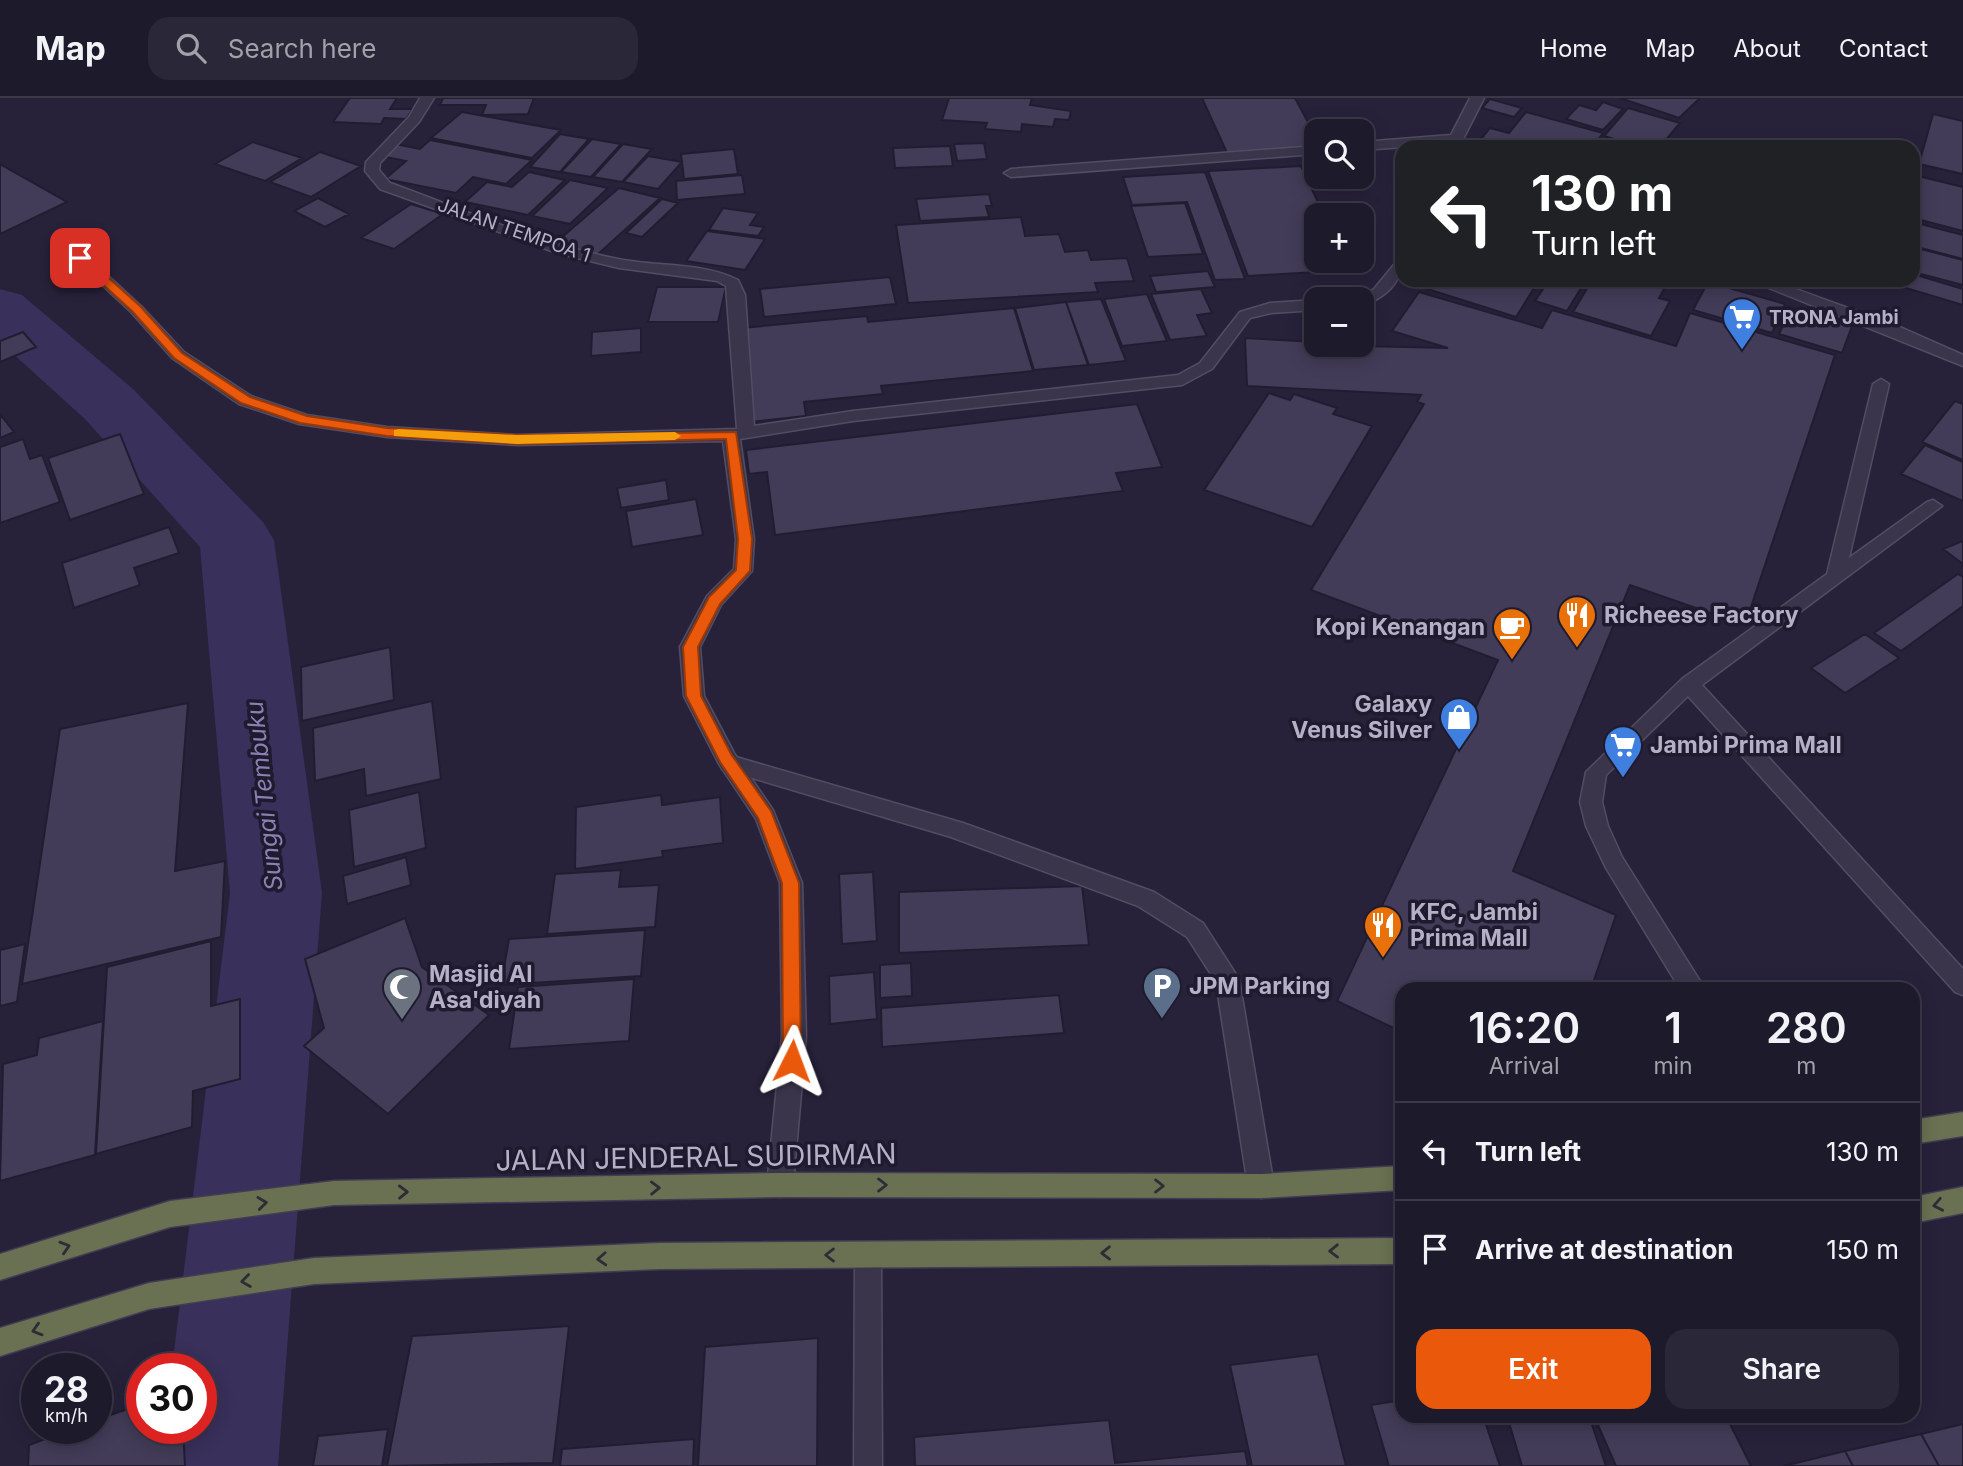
<!DOCTYPE html>
<html lang="en">
<head>
<meta charset="utf-8">
<style>
  body { margin:0; font-family:Inter,sans-serif; background:#2a2738; color:#f1f3f6; height:100vh; display:flex; flex-direction:column; font-size:26px; white-space:nowrap }
  * { box-sizing:border-box; margin:0 }
  p { font-size:23px; color:#a0a1a9 }
  .icon { flex:none; width:38px; height:38px; fill:none; stroke:currentColor; stroke-width:2; stroke-linecap:round; stroke-linejoin:round }
  .map { position:relative; flex:1; overflow:hidden }
  .details { position:absolute; left:1395px; top:884px; width:525px; height:441px; display:flex; flex-direction:column; background:#1d1a2c; border-radius:21px; box-shadow:0 4px 18px #0003,0 0 0 2px #3b3848 }
  .details>* { flex:none }
  .top-card { position:absolute; left:1395px; top:42px; width:525px; height:147px; border-radius:21px; box-shadow:0 4px 18px #0003,0 0 0 2px #3b3848; background:#202124; color:#fff; overflow:hidden }
  .fabs { position:absolute; left:1304px; top:21px; display:grid; gap:14px }
  .fabs a { display:grid; place-items:center; width:70px; height:70px; border-radius:14px; background:#1d1a2c; box-shadow:0 4px 18px #0003,0 0 0 2px #3b3848; font-size:35px }
  .speed { position:absolute; left:21px; top:1255px; display:flex; gap:14px; font-size:35px; font-weight:700; text-align:center }
  .speed>* { display:grid; place-content:center; width:91px; height:91px; border-radius:50%; background:#1d1a2c; box-shadow:0 4px 18px #0003,0 0 0 2px #3b3848; line-height:1 }
  .speed small { font-size:18px; font-weight:400 }
  .speed .limit { border:10px solid #d22; background:#fff; color:#111 }
  .pin { position:absolute; display:grid; place-items:center; width:60px; height:60px; color:#fff; margin:-30px; border-radius:14px; box-shadow:0 4px 10px #0006 }
  .me { position:absolute; width:77px; margin:-38px; rotate:3deg; stroke-linejoin:round; filter:drop-shadow(0 0 5px #0008) }
  .turn { display:flex; align-items:center; gap:24px; height:147px; padding:0 21px; font-size:32px }
  .turn .icon { width:91px; height:91px; stroke-width:2.5 }
  .turn b { display:block; font-size:49px; line-height:60px }
  .eta { display:flex; justify-content:space-evenly; align-items:center; height:119px; text-align:center }
  .eta b { font-size:42px; font-weight:600; line-height:49px }
  .cta { display:flex; gap:14px; margin-top:auto; padding:14px 21px }
  .cta a { flex:1; height:80px; border-radius:21px; background:#ea580c; color:#fff; font-size:28px; font-weight:600; line-height:80px; text-align:center }
  .cta a+a { background:#2a2738; color:#f1f3f6 }
  ul { padding:0; list-style:none }
  li { display:flex; align-items:center; gap:21px; height:98px; padding:0 21px; border-top:2px solid #3b3848 }
  li div { flex:1 }
  li b { display:block; font-size:26px }
  li em { font-style:normal }
  header { display:flex; align-items:center; gap:42px; box-sizing:border-box; height:98px; padding:0 35px; background:#1d1a2c; border-bottom:2px solid #3b3848 }
  header strong { font-size:33px }
  nav { display:flex; gap:38px; margin-inline-start:auto; font-size:24px }
  .search { width:490px; height:63px; background:#2a2738; display:flex; align-items:center; gap:18px; box-sizing:border-box; padding:0 24px; border-radius:21px; color:#a0a1a9; font-size:26px }
  .map>svg:first-child { display:block }
  .lines { fill:none; stroke-linecap:round; stroke-linejoin:round }
  .river { fill:#39305b; fill-rule:evenodd }
  .building { fill:#423c58; stroke:#211d31; stroke-width:2 }
  .lane-casing { stroke:#524d62; stroke-width:3 }
  .street-casing { stroke:#524d62; stroke-width:3 }
  .highway-casing { stroke:#423d52; stroke-width:3 }
  .lane { fill:#3a354b; fill-rule:evenodd }
  .street { fill:#3a354b; fill-rule:evenodd }
  .highway { fill:#697152; fill-rule:evenodd }
  .oneway { stroke:#2e2c36 }
  .route { fill:#ea580c; stroke:#983908; stroke-width:2 }
  .slow { fill:#f59e0b }
  .labels { text-anchor:middle; dominant-baseline:central; stroke-width:7; stroke-linejoin:round; paint-order:stroke }
  .far-street-label { font-size:19px; fill:#b6b0c7; stroke:#1f1b2f }
  .far-poi-label { font-size:19px; font-weight:bold; fill:#b6b0c7; stroke:#1f1b2f; text-anchor:start }
  .poi-label { font-size:23px; font-weight:bold; fill:#b6b0c7; stroke:#1f1b2f; text-anchor:start }
  .water-label { font-size:24px; font-style:italic; fill:#8b80b3; stroke:#1f1b2f }
  .near-street-label { font-size:28px; fill:#b6b0c7; stroke:#1f1b2f }
</style>
</head>
<body>
<header>
<strong>Map</strong>
<div class="search"><svg class="icon" aria-label="search" viewBox="0 0 24 24"><circle cx="10" cy="10" r="6"/><path d="M15 15l6 6"/></svg>Search here</div>
<nav><a>Home</a><a>Map</a><a>About</a><a>Contact</a></nav>
</header>
<div class="map">
<svg width="1963" height="1368" viewBox="0 0 1963 1368">
  <rect width="100%" height="100%" fill="#27223a"/>
  <g class="lines">
    <!-- river -->
    <path class="river" d="M0,191L22,197L133,291L263,424L274,442L322,795L278,1368H160L165,1330H201V1270H172L230,795L200,449L85,321L0,244Z"/>
  </g>
  <!-- building -->
  <path class="building" d="M350,0H397L390,11H413L406,21L384,20L381,26L333,24Z
    M443,0H534L528,16L482,17L486,7H440Z
    M949,0H1032L1030,7L1071,13L1069,22L1055,21L1053,29L1022,26L1021,34L985,31L987,25L942,22Z
    M1202,0H1295L1316,39V51L1228,57Z
    M1620,0H1700L1679,20Z
    M1490,1L1522,10L1514,19L1482,10Z
    M1603,4L1623,11L1603,32L1566,21L1579,7L1596,12Z
    M1628,10L1680,25L1660,49H1641L1604,38Z
    M462,14L561,32L532,60L431,40Z
    M1526,14L1603,35L1593,49H1492L1478,45L1490,30L1509,35Z
    M1933,16L1963,23V76L1919,66Z
    M560,36L589,41L560,74L530,69Z
    M592,41L621,46L591,79L561,74Z
    M430,42L532,62L506,86L473,79L456,95L385,81L406,63L381,58L395,46L420,51Z
    M253,44L302,60L265,83L215,66Z
    M984,45L987,61L957,63L954,46Z
    M623,46L652,51L622,84L593,79Z
    M950,48L953,68L895,70L893,50Z
    M734,51L738,76L684,81L681,56Z
    M320,54L361,68L311,99L270,84Z
    M648,58L682,64L658,91L623,84Z
    M0,66L67,104L0,136Z
    M1301,68L1324,117H1316V163H1345L1350,172L1248,178L1208,73Z
    M529,74L565,82L528,117L465,104L487,84L512,89Z
    M1205,74L1245,181L1215,182L1187,104L1132,107L1123,79Z
    M742,77L745,96L677,102L676,83Z
    M1914,77L1963,89V133L1913,120Z
    M570,82L608,90L570,126L532,118Z
    M619,90L660,100L597,157L554,146Z
    M989,96L992,108H986L989,119L920,123L916,101Z
    M318,100L349,116L325,129L294,113Z
    M662,101L678,105L642,139L626,135Z
    M1185,105L1203,156L1148,159L1131,108Z
    M411,106L443,116L394,151L361,140Z
    M723,110L758,115L750,127L764,129L758,138L709,132Z
    M1021,119L1025,138L1059,136L1065,154L1088,152L1091,162L1127,160L1134,183L1095,185L1098,194L908,205L896,127Z
    M1913,124L1963,137V161L1913,148Z
    M707,133L765,141L745,172L686,163Z
    M1913,149L1963,162V187L1913,174Z
    M1208,173L1215,189L1156,194L1150,178Z
    M1913,176L1963,191V207L1886,184L1913,182Z
    M890,179L896,206L764,219L760,191Z
    M1423,182H1520L1536,187L1516,219L1418,188Z
    M1549,182H1586L1567,213L1535,203Z
    M1592,182L1612,186L1614,182H1669L1659,200L1670,203L1651,238L1573,214Z
    M1708,184L1785,206L1772,235L1693,212Z
    M657,189H726L718,224H648Z
    M1201,191L1212,215L1197,217L1207,238L1170,242L1151,196Z
    M1419,194L1542,230L1552,212L1676,248L1690,215L1835,257L1745,527L1630,487L1513,773L1616,817L1591,891H1402V934L1337,903L1498,562L1311,492L1424,306L1417,304L1421,297L1247,288L1245,240L1316,244V247L1448,250L1392,233Z
    M1147,196L1167,243L1122,248L1104,201Z
    M1101,201L1126,263L1089,267L1066,204Z
    M1066,204L1088,267L1034,272L1015,210Z
    M1014,210L1033,273L881,288L883,296L804,304L806,318L750,324L742,230L867,218L868,224Z
    M1791,210L1852,228L1842,255L1779,236Z
    M641,230V254L591,258L592,234Z
    M23,234L36,249L0,264V243Z
    M1269,295L1290,302L1294,296L1337,310L1333,316L1372,328L1312,429L1204,392Z
    M1955,303L1963,306V362L1922,344Z
    M1137,306L1162,369L1116,375L1123,393L775,437L767,374L749,376L746,352Z
    M0,316L14,334L0,340Z
    M120,336L144,396L70,422L48,360Z
    M23,341L30,361L42,357L60,404L0,425V349Z
    M1925,347L1963,364V403L1901,376Z
    M666,382L669,402L621,410L617,390Z
    M696,401L703,437L632,449L626,413Z
    M169,429L179,455L134,470L140,487L74,510L62,465Z
    M1963,443V466L1943,451Z
    M1958,476L1963,479V508L1901,553L1874,535Z
    M1865,536L1899,560L1845,595L1811,570Z
    M390,549L394,602L302,623L301,569Z
    M432,603L441,681L366,698L364,671L315,683L313,630Z
    M188,605L175,773L225,763L221,839L22,886L60,631Z
    M419,694L426,750L354,769L349,712Z
    M661,697L662,707L720,699L723,745L662,753L663,759L575,771L576,709Z
    M406,759L411,787L347,806L343,778Z
    M621,772L619,789L659,787L655,829L547,836L555,776Z
    M873,774L877,843L842,846L839,776Z
    M1082,788L1089,847L899,855V794Z
    M405,820L422,869L489,917L388,1016L304,948L324,930L305,861Z
    M645,832L641,878L501,887L509,841Z
    M211,843V908L240,901V981L193,993L192,1029L96,1056L107,869Z
    M25,846L17,904L0,908V852Z
    M911,865L912,898L880,900V867Z
    M874,874L877,921L830,926L829,878Z
    M634,881L629,943L509,951L518,889Z
    M1059,897L1064,935L882,949L881,910Z
    M103,923L95,1057L0,1083L3,966L37,957L39,940Z
    M569,1228L553,1365L387,1368L412,1238Z
    M818,1240L817,1368H698L705,1249Z
    M1318,1256L1346,1368H1252L1230,1267Z
    M1402,1302V1318H1483L1500,1368H1389L1371,1307Z
    M142,1306V1330H183L185,1368H28L29,1347L75,1330H96V1322Z
    M1507,1318H1589L1606,1368H1522Z
    M1594,1318H1726L1751,1368H1616Z
    M1109,1322L1115,1365L1245,1353L1248,1368H915L914,1339Z
    M1963,1326V1368H1939L1921,1336Z
    M388,1331L382,1368H313L318,1338Z
    M1921,1336L1939,1368H1853L1845,1353Z
    M694,1341L693,1368H560L562,1351Z
    M1845,1353L1853,1368H1784Z"/>
  <g class="lines">
    <defs>
      <path id="lane" d="M1881,281L1889,286L1849,460L1927,404L1933,402L1942,408L1702,587L1963,871V897L1955,894L1688,598L1606,677L1602,704L1608,728L1622,759L1705,891H1680L1606,770L1586,728L1580,704L1586,674L1682,581L1827,476L1873,286Z
        M729,657L963,725L1154,794L1203,825L1239,881L1274,1088L1270,1097L1261,1100L1252,1097L1248,1088L1216,884L1187,839L1138,808L951,739L722,671L719,665L722,659Z"/>
      <path id="street" d="M420,0H434L419,24L380,65L379,72L390,85C465,112 540,146 618,161C657,169 703,164 738,182L745,197L754,328L853,313L1178,277L1200,265L1240,214L1270,205L1316,202V212L1271,215L1250,220L1212,271L1182,287L853,323L740,341L754,441L752,473L721,507L700,549L704,598L734,655L773,712L802,785L806,938L793,1087L789,1096L780,1099L771,1096L767,1087L782,938L780,785L756,721L719,666L684,598L680,549L707,498L734,471L736,441L723,343L517,347L387,339L299,326L239,306L172,260L131,214L55,143L57,140H67L141,208L184,254L251,298L307,317L387,329L517,337L737,331L726,188L717,183L619,170L557,155L380,91L365,73L366,64L409,19Z
        M1470,0H1484L1459,49H1445L1447,46L1362,52V44L1451,37Z
        M1316,48V56L1011,79L1004,75L1011,71Z
        M1402,162C1402,185 1384,201 1362,207V201H1355L1374,191L1397,163Z
        M1749,182H1771L1900,229L1963,257V268Z
        M868,1144L877,1148L881,1157L882,1368H854L855,1157L859,1148Z"/>
      <path id="highway" d="M1963,1014V1038L1913,1046V1022Z
        M1402,1068V1092L1261,1100L780,1099L334,1107L170,1129L0,1182V1156L170,1103L334,1083L780,1075L1261,1076Z
        M1963,1089V1115L1913,1125V1099Z
        M1402,1140V1166L659,1171L314,1186L149,1211L0,1258V1230L149,1185L314,1160L659,1145Z"/>
    </defs>
    <!-- lane casing -->
    <use href="#lane" class="lane-casing"/>
    <!-- street casing -->
    <use href="#street" class="street-casing"/>
    <!-- highway casing -->
    <use href="#highway" class="highway-casing"/>
    <!-- lane -->
    <use href="#lane" class="lane"/>
    <!-- street -->
    <use href="#street" class="street"/>
    <!-- highway -->
    <use href="#highway" class="highway"/>
  </g>
  <!-- one-way arrows -->
  <defs><path id="oneway-chevron" d="M-2-3.5L2.5 0L-2 3.5" fill="none" stroke-width="1.6" stroke-linecap="round" stroke-linejoin="round" transform="scale(1.75)"/></defs>
  <g class="oneway">
    <use href="#oneway-chevron" transform="translate(882 1087)"/>
    <use href="#oneway-chevron" transform="translate(1159 1088)"/>
    <use href="#oneway-chevron" transform="translate(655 1090) rotate(-1)"/>
    <use href="#oneway-chevron" transform="translate(403 1094) rotate(-1)"/>
    <use href="#oneway-chevron" transform="translate(262 1105) rotate(-7)"/>
    <use href="#oneway-chevron" transform="translate(1938 1107) rotate(169)"/>
    <use href="#oneway-chevron" transform="translate(65 1149) rotate(-17)"/>
    <use href="#oneway-chevron" transform="translate(1334 1153) rotate(179)"/>
    <use href="#oneway-chevron" transform="translate(1106 1155) rotate(179)"/>
    <use href="#oneway-chevron" transform="translate(830 1157) rotate(180)"/>
    <use href="#oneway-chevron" transform="translate(602 1161) rotate(177)"/>
    <use href="#oneway-chevron" transform="translate(246 1183) rotate(172)"/>
    <use href="#oneway-chevron" transform="translate(37 1232) rotate(163)"/>
  </g>
  <!-- route -->
  <path class="route" d="M76,158H84L140,208L182,255L250,299L307,318L387,330L517,337L736,334L752,441L750,473L720,506L698,549L701,598L731,656L771,713L799,785L801,963L798,969L792,972L785,969L783,963L782,785L758,720L720,664L686,598L683,549L709,499L736,472L738,441L726,341L517,346L387,338L300,325L241,305L174,260L132,213L76,162Z"/>
  <!-- slow -->
  <path class="slow" d="M399,331L517,337L675,334L681,338L675,342L517,346L394,338V332Z"/>
  <!-- icons -->
  <defs>
    <symbol id="supermarket-pin" viewBox="-11 -11 22 30"><path d="M0 17L-7.5 6A9.5 9.5 0 1 1 7.5 6Z" fill="#3f7fe0" stroke="#1f1b2f"/><path d="M-6-5.5h2.5l.6 2H6L4.5 2H-2.5L-4.4-4H-6ZM-1.5 3.2a1.3 1.3 0 1 0 .1 0ZM3 3.2a1.3 1.3 0 1 0 .1 0Z" fill="#fff"/></symbol>
    <symbol id="restaurant-pin" viewBox="-11 -11 22 30"><path d="M0 17L-7.5 6A9.5 9.5 0 1 1 7.5 6Z" fill="#e8710a" stroke="#1f1b2f"/><path d="M-5-6h1v4h1v-4h1v4h1v-4h1v5L-1.5 .5V6h-2V.5L-5-1ZM5-6V6H3V1.5H1.5Q1.5-4 5-6Z" fill="#fff"/></symbol>
    <symbol id="cafe-pin" viewBox="-11 -11 22 30"><path d="M0 17L-7.5 6A9.5 9.5 0 1 1 7.5 6Z" fill="#e8710a" stroke="#1f1b2f"/><path d="M-5.5-4.5H6V0H3Q3 3.5 0 3.5H-2.5Q-5.5 3.5-5.5 0ZM3-3.2v2h1.7v-2ZM-6 4.5H4V6H-6Z" fill="#fff"/></symbol>
    <symbol id="shop-pin" viewBox="-11 -11 22 30"><path d="M0 17L-7.5 6A9.5 9.5 0 1 1 7.5 6Z" fill="#3f7fe0" stroke="#1f1b2f"/><path d="M-5-2.5h2.3a2.7 3.5 0 0 1 5.4 0H5L5.5 6h-11ZM-1.5-2.5h3a1.5 2.3 0 0 0-3 0Z" fill="#fff"/></symbol>
    <symbol id="parking-pin" viewBox="-11 -11 22 30"><path d="M0 17L-7.5 6A9.5 9.5 0 1 1 7.5 6Z" fill="#5c6f8a" stroke="#1f1b2f"/><path d="M-3.5-5.5H1a3.5 3.5 0 0 1 0 7H-1V5.5H-3.5ZM-1-3.4V-.6H.8a1.4 1.4 0 0 0 0-2.8Z" fill="#fff"/></symbol>
    <symbol id="mosque-pin" viewBox="-11 -11 22 30"><path d="M0 17L-7.5 6A9.5 9.5 0 1 1 7.5 6Z" fill="#6b7280" stroke="#1f1b2f"/><path d="M3.5-4.9A6 6 0 1 0 3.5 4.9A5 5 0 1 1 3.5-4.9Z" fill="#fff"/></symbol>
  </defs>
  <g fill-rule="evenodd">
    <use href="#supermarket-pin" x="1720" y="197" width="44" height="60"/>
    <use href="#restaurant-pin" x="1555" y="495" width="44" height="60"/>
    <use href="#cafe-pin" x="1490" y="507" width="44" height="60"/>
    <use href="#shop-pin" x="1437" y="597" width="44" height="60"/>
    <use href="#supermarket-pin" x="1601" y="625" width="44" height="60"/>
    <use href="#restaurant-pin" x="1361" y="805" width="44" height="60"/>
    <use href="#parking-pin" x="1140" y="866" width="44" height="60"/>
    <use href="#mosque-pin" x="380" y="867" width="44" height="60"/>
  </g>
  <g class="labels">
    <!-- far-street labels -->
    <g class="far-street-label">
      <text transform="translate(514 132) rotate(19)">JALAN TEMPOA 1</text>
    </g>
    <!-- far-poi labels -->
    <g class="far-poi-label">
      <text x="1769" y="219">TRONA Jambi</text>
    </g>
    <!-- poi labels -->
    <g class="poi-label">
      <text x="1604" y="517">Richeese Factory</text>
      <text x="1485" y="529" text-anchor="end">Kopi Kenangan</text>
      <text x="1432" y="606" text-anchor="end">Galaxy<tspan x="1432" dy="26">Venus Silver</tspan></text>
      <text x="1650" y="647">Jambi Prima Mall</text>
      <text x="1410" y="814">KFC, Jambi<tspan x="1410" dy="26">Prima Mall</tspan></text>
      <text x="429" y="876">Masjid Al<tspan x="429" dy="26">Asa'diyah</tspan></text>
      <text x="1189" y="888">JPM Parking</text>
    </g>
    <!-- water labels -->
    <g class="water-label">
      <text transform="translate(264 698) rotate(-96)">Sungai Tembuku</text>
    </g>
    <!-- near-street labels -->
    <g class="near-street-label">
      <text transform="translate(696 1059) rotate(-1)">JALAN JENDERAL SUDIRMAN</text>
    </g>
  </g>
</svg>
<div class="fabs">
<a><svg class="icon" aria-label="search" viewBox="0 0 24 24"><circle cx="10" cy="10" r="6"/><path d="M15 15l6 6"/></svg></a>
<a>+</a>
<a>−</a>
</div>
<div class="speed"><div>28<small>km/h</small></div><div class="limit">30</div></div>
<div class="pin" style="left:80px;top:160px;background:#d93025"><svg class="icon" aria-label="arrive" viewBox="0 0 24 24"><path d="M6 21V4h12l-3 4 3 4H6"/></svg></div>
<svg class="me" style="left:792px;top:963px" viewBox="-20 -20 40 40"><path d="M0-17L14 15 0 8-14 15z" fill="#ea580c" stroke="#fff" stroke-width="4"/></svg>
<div class="top-card">
<div class="turn"><svg class="icon" aria-label="left" viewBox="0 0 24 24"><path d="M17 20v-9H6M10 6l-5 5 5 5"/></svg><div><b>130 m</b>Turn left</div></div>
</div>
<section class="details">
<div class="eta">
<div><b>16:20</b><p>Arrival</p></div>
<div><b>1</b><p>min</p></div>
<div><b>280</b><p>m</p></div>
</div>
<ul>
<li><svg class="icon" aria-label="left" viewBox="0 0 24 24"><path d="M17 20v-9H6M10 6l-5 5 5 5"/></svg><div><b>Turn left</b></div><em>130 m</em></li>
<li><svg class="icon" aria-label="arrive" viewBox="0 0 24 24"><path d="M6 21V4h12l-3 4 3 4H6"/></svg><div><b>Arrive at destination</b></div><em>150 m</em></li>
</ul>
<div class="cta"><a>Exit</a><a>Share</a></div>
</section>
</div>
</body>
</html>
